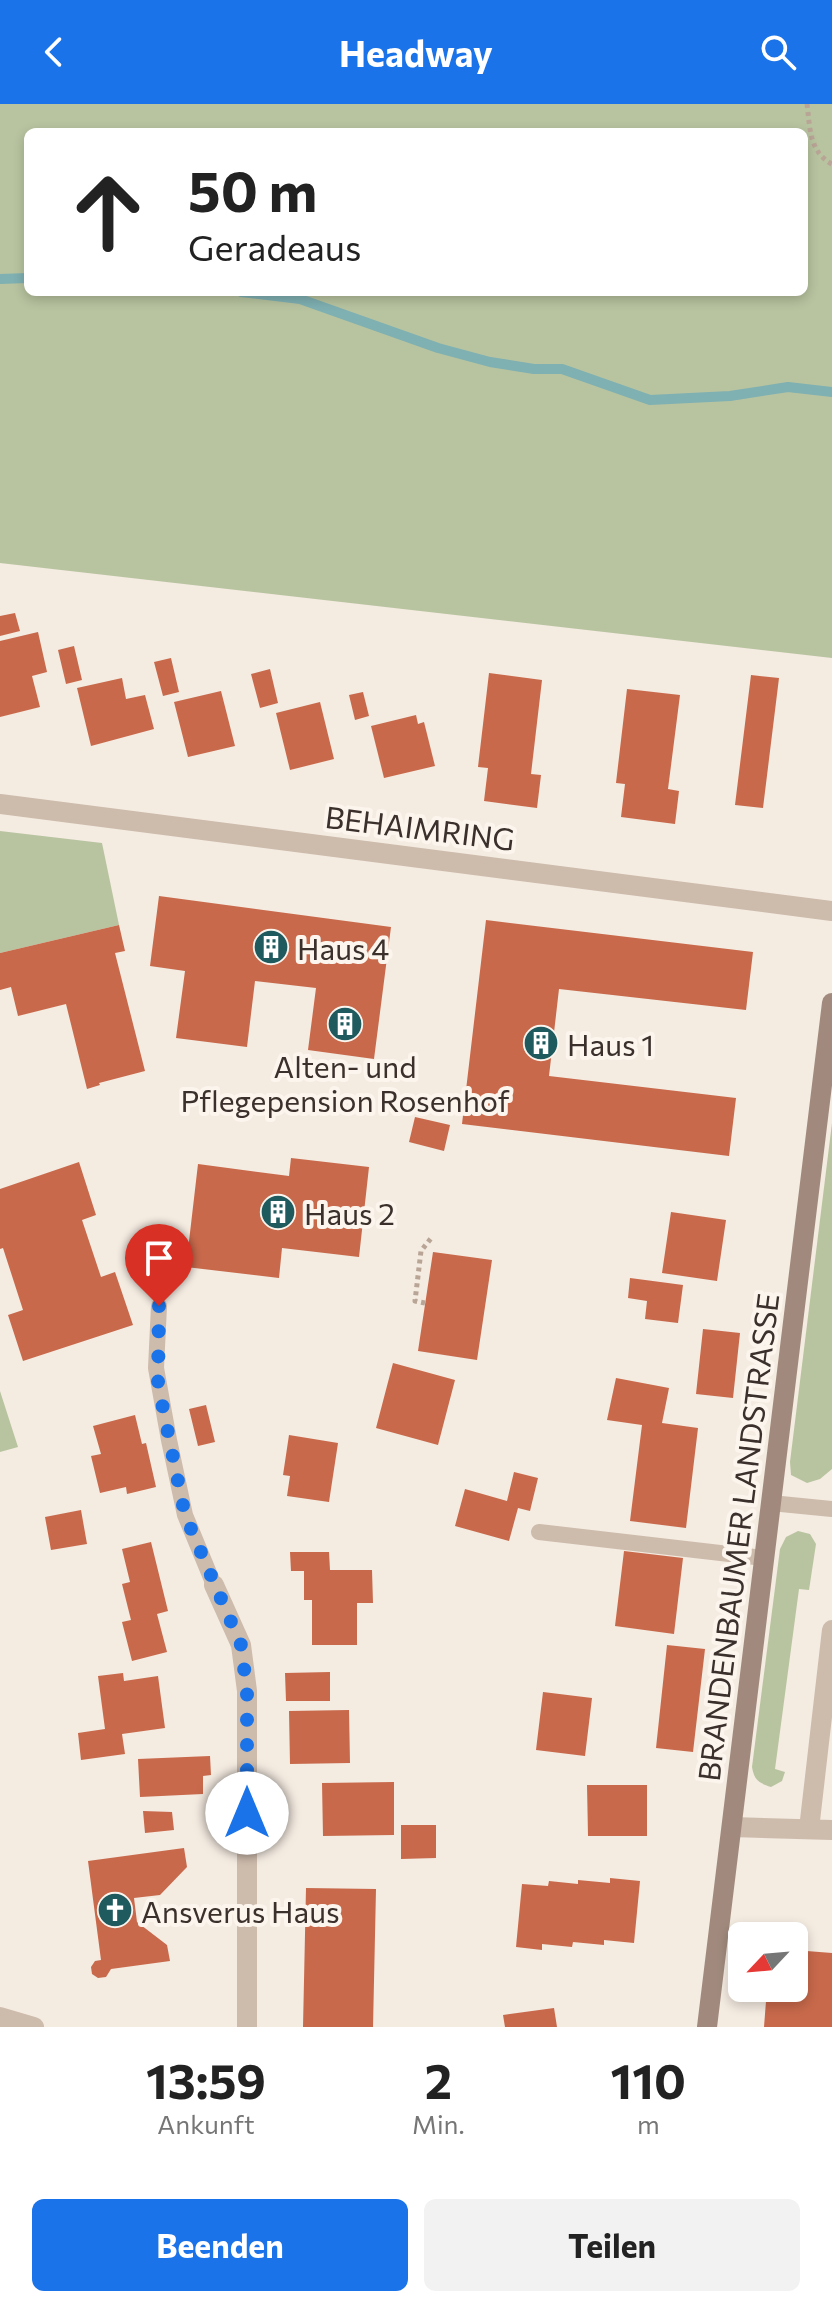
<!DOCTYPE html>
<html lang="de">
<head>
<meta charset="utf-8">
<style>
  body { margin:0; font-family:Commissioner,sans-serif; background:#f2f2f2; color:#222; height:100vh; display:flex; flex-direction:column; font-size:30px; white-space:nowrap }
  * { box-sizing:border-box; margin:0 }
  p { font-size:26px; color:#767676 }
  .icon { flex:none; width:44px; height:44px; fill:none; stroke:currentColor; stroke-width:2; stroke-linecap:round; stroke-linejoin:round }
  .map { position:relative; height:1923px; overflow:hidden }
  .sheet { display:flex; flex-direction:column; background:#fff; flex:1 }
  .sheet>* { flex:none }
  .banner { position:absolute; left:24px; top:24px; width:784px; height:168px; border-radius:12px; box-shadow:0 4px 12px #0003; background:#fff; color:#222; overflow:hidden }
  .needle { width:52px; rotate:244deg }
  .buttons { position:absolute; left:728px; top:1818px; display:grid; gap:16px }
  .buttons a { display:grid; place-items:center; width:80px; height:80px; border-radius:12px; background:#fff; box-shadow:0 4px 12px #0003; font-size:40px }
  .pin { position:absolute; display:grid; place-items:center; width:68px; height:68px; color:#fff; margin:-82px -34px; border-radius:50% 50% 50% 0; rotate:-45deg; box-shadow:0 0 8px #0007 }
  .pin .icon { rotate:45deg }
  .me { position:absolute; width:88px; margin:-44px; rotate:0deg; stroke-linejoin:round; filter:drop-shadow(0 0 6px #0008) }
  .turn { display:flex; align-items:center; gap:28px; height:168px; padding:0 32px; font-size:36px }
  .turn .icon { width:104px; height:104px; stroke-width:2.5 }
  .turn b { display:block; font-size:56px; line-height:68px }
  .eta { display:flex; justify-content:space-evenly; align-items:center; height:136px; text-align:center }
  .eta b { font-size:48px; font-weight:700; line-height:56px }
  .button { display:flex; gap:16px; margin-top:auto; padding:16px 32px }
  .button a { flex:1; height:92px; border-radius:12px; background:#1a73e8; color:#fff; font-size:32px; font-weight:700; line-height:92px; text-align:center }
  .button a+a { background:#f2f2f2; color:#222 }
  header { display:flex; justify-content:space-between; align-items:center; height:104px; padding:0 32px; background:#1a73e8; color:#fff; font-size:36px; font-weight:700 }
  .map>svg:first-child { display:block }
  .green { fill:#b8c4a0; fill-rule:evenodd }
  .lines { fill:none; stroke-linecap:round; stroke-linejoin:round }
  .stream { stroke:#7fb0b2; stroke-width:10 }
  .building { fill:#c8694b }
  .path { stroke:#b9a596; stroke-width:5; stroke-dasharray:4 4; stroke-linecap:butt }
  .service { stroke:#cdbbac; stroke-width:16 }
  .minor { stroke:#cdbbac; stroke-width:20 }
  .secondary { stroke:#a18a7d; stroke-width:20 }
  .route { stroke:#1a73e8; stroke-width:14; stroke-dasharray:0 25.2 }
  .labels { text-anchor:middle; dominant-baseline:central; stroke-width:8; stroke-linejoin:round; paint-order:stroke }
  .street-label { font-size:30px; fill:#3b302b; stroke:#fbf5ee }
  .poi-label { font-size:30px; fill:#3b302b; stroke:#fbf5ee; text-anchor:start }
</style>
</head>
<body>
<header><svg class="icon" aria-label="back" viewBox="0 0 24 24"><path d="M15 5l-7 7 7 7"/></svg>Headway<svg class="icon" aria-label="search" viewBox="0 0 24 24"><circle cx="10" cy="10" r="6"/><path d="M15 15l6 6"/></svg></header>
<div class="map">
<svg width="832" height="1923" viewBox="0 0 832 1923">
  <rect width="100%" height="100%" fill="#f4ebe1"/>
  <!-- green -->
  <path class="green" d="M0,0H832V554L0,459ZM28,28H804V188H28Z
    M0,727L102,739L119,821L0,849Z
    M832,1019V1365L820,1375L807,1379L791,1371L790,1358Z
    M0,1287L18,1343L0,1348Z
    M798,1427L810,1430L816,1440L809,1486L799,1485L775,1665L785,1668L782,1677L771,1683C759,1679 754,1676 752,1663L780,1445L786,1433Z"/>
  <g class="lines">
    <!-- stream -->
    <path class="stream" d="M0,175L28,174
      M241,188L300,195L438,244L490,258L534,265H562L650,296L730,292L788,283L832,288"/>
  </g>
  <!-- building -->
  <path class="building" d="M15,509L20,527L0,532V512Z
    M38,528L47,568L32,572L40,603L0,613V537Z
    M74,542L82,576L66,580L58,546Z
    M171,554L179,588L163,592L154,558Z
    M270,565L278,599L260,604L251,570Z
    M489,569L542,576L531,670L541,671L537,704L484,697L488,664L478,663Z
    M751,571L779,574L763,704L735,701Z
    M122,574L126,595L145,591L154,625L91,642L77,584Z
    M627,585L680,591L668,685L679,687L675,720L621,713L625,680L616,679Z
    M221,587L235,642L188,653L174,598Z
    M363,588L369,612L355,616L349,591Z
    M320,598L334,655L290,666L276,609Z
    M416,611L418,620L424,618L435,662L384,674L371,622Z
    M159,792L391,823L374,955L308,946L316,884L255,877L247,943L176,934L185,867L150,862Z
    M486,816L753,848L746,906L559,885L549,972L736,994L729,1052L462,1020Z
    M119,821L125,847L115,849L145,967L99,979L100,981L87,985L66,900L18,912L11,883L0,886V849Z
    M415,1013L450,1021L444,1047L409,1038Z
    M291,1054L369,1063L359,1153L282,1144L279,1174L186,1163L198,1060L289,1072Z
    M79,1058L96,1111L82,1116L101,1173L115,1168L133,1221L23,1257L8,1211L23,1206L3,1144L0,1145V1085Z
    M671,1108L726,1116L717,1177L662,1169Z
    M433,1148L492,1156L477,1256L418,1247Z
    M630,1174L683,1181L678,1219L645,1215L647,1197L628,1194Z
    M703,1225L740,1229L733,1294L696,1290Z
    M393,1259L455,1276L438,1341L376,1324Z
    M616,1274L669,1284L662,1319L698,1324L686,1424L630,1417L642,1321L607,1316Z
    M206,1301L215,1338L198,1342L189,1305Z
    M135,1311L142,1340L146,1339L156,1383L127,1390L126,1383L100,1389L91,1352L101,1350L93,1322Z
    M289,1331L338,1339L329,1398L287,1392L290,1372L283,1371Z
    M514,1368L538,1374L530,1407L518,1404L509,1437L455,1422L465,1385L507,1397Z
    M81,1406L87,1440L51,1446L45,1413Z
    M151,1438L168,1507L157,1510L167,1548L132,1557L122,1518L131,1516L122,1480L130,1478L122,1445Z
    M624,1447L683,1454L674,1530L615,1522Z
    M290,1448H329L330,1466H372L373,1499H357V1541H312V1496H304V1467H291Z
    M667,1541L705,1545L693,1648L656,1644Z
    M330,1568V1597H286L285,1569Z
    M123,1569L124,1577L158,1572L165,1624L122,1630L125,1650L81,1656L78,1629L105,1625L98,1572Z
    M543,1588L592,1594L585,1652L536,1646Z
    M349,1606L350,1659L290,1660L289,1607Z
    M210,1652L211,1671L203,1672V1690L140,1693L138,1655Z
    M394,1678V1731L323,1732L322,1679Z
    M587,1681H647V1732H588Z
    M143,1707L172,1708L174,1726L145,1729Z
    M401,1721H436V1754L401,1755Z
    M184,1744L187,1763L160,1791L134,1794L137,1818L167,1841L170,1857L111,1865L106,1873L98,1874L92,1870L91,1863L95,1857L101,1856L88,1757Z
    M610,1774L640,1777L634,1839L604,1836V1841L573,1838L572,1843L542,1840V1846L516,1843L522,1780L548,1782L549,1777L578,1780V1776L610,1779Z
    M306,1784L376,1785L373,1923H303Z
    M794,1846L832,1849V1923H764L767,1884H794Z
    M554,1904L557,1923H505L503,1911Z"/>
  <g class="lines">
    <!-- path -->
    <path class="path" d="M807,0C810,23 809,48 832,60
      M425,1199L415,1197L421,1147L432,1133"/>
    <!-- service -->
    <path class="service" d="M159,1202L156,1264L169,1336L185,1411L214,1481
      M771,1399L832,1405
      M539,1428L764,1454"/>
    <!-- minor -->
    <path class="minor" d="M0,700L832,807
      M214,1481L241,1541L247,1587V1923
      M732,1723L832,1726
      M809,1725L832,1526
      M0,1913L34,1923"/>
    <!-- secondary -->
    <path class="secondary" d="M707,1923L832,899"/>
  </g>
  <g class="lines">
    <!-- route -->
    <path class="route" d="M159,1202L158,1280L185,1411L241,1541L247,1587V1709"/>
  </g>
  <!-- icons -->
  <defs>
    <symbol id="building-disc" viewBox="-11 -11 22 22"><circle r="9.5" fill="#1f5a5e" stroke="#fbf5ee"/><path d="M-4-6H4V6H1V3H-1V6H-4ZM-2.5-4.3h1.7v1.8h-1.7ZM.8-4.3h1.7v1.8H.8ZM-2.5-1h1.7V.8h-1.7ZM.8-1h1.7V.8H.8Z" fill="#fff"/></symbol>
    <symbol id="church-disc" viewBox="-11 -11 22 22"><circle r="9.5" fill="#1f5a5e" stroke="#fbf5ee"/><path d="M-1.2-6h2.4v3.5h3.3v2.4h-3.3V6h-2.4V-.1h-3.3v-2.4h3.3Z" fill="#fff"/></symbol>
  </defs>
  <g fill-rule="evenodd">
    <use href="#building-disc" x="251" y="823" width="40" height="40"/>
    <use href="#building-disc" x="325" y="900" width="40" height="40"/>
    <use href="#building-disc" x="521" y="919" width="40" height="40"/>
    <use href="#building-disc" x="258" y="1088" width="40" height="40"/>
    <use href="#church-disc" x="95" y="1786" width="40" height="40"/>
  </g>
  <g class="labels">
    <!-- street labels -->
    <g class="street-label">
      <text transform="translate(420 723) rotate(7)">BEHAIMRING</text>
      <text transform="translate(737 1433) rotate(-83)">BRANDENBAUMER LANDSTRASSE</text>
    </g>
    <!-- poi labels -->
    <g class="poi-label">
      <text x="297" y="843">Haus 4</text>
      <text x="567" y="939">Haus 1</text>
      <text x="345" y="961" text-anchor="middle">Alten- und<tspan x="345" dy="34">Pflegepension Rosenhof</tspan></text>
      <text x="304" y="1108">Haus 2</text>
      <text x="141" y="1806">Ansverus Haus</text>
    </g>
  </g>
</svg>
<div class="buttons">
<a><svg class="needle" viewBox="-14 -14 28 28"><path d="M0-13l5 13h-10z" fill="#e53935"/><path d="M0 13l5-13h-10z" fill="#767676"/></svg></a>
</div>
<div class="pin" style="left:159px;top:1202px;background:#d93025"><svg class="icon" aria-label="arrive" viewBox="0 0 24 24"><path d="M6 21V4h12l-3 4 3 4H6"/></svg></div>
<svg class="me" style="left:247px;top:1709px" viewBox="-20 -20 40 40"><circle r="19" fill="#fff"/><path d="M0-13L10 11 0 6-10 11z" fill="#1a73e8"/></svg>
<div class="banner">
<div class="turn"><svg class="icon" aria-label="ahead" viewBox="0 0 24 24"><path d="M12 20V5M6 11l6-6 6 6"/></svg><div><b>50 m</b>Geradeaus</div></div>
</div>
</div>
<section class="sheet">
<div class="eta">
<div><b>13:59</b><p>Ankunft</p></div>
<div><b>2</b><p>Min.</p></div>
<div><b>110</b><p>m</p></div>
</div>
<div class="button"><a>Beenden</a><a>Teilen</a></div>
</section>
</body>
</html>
